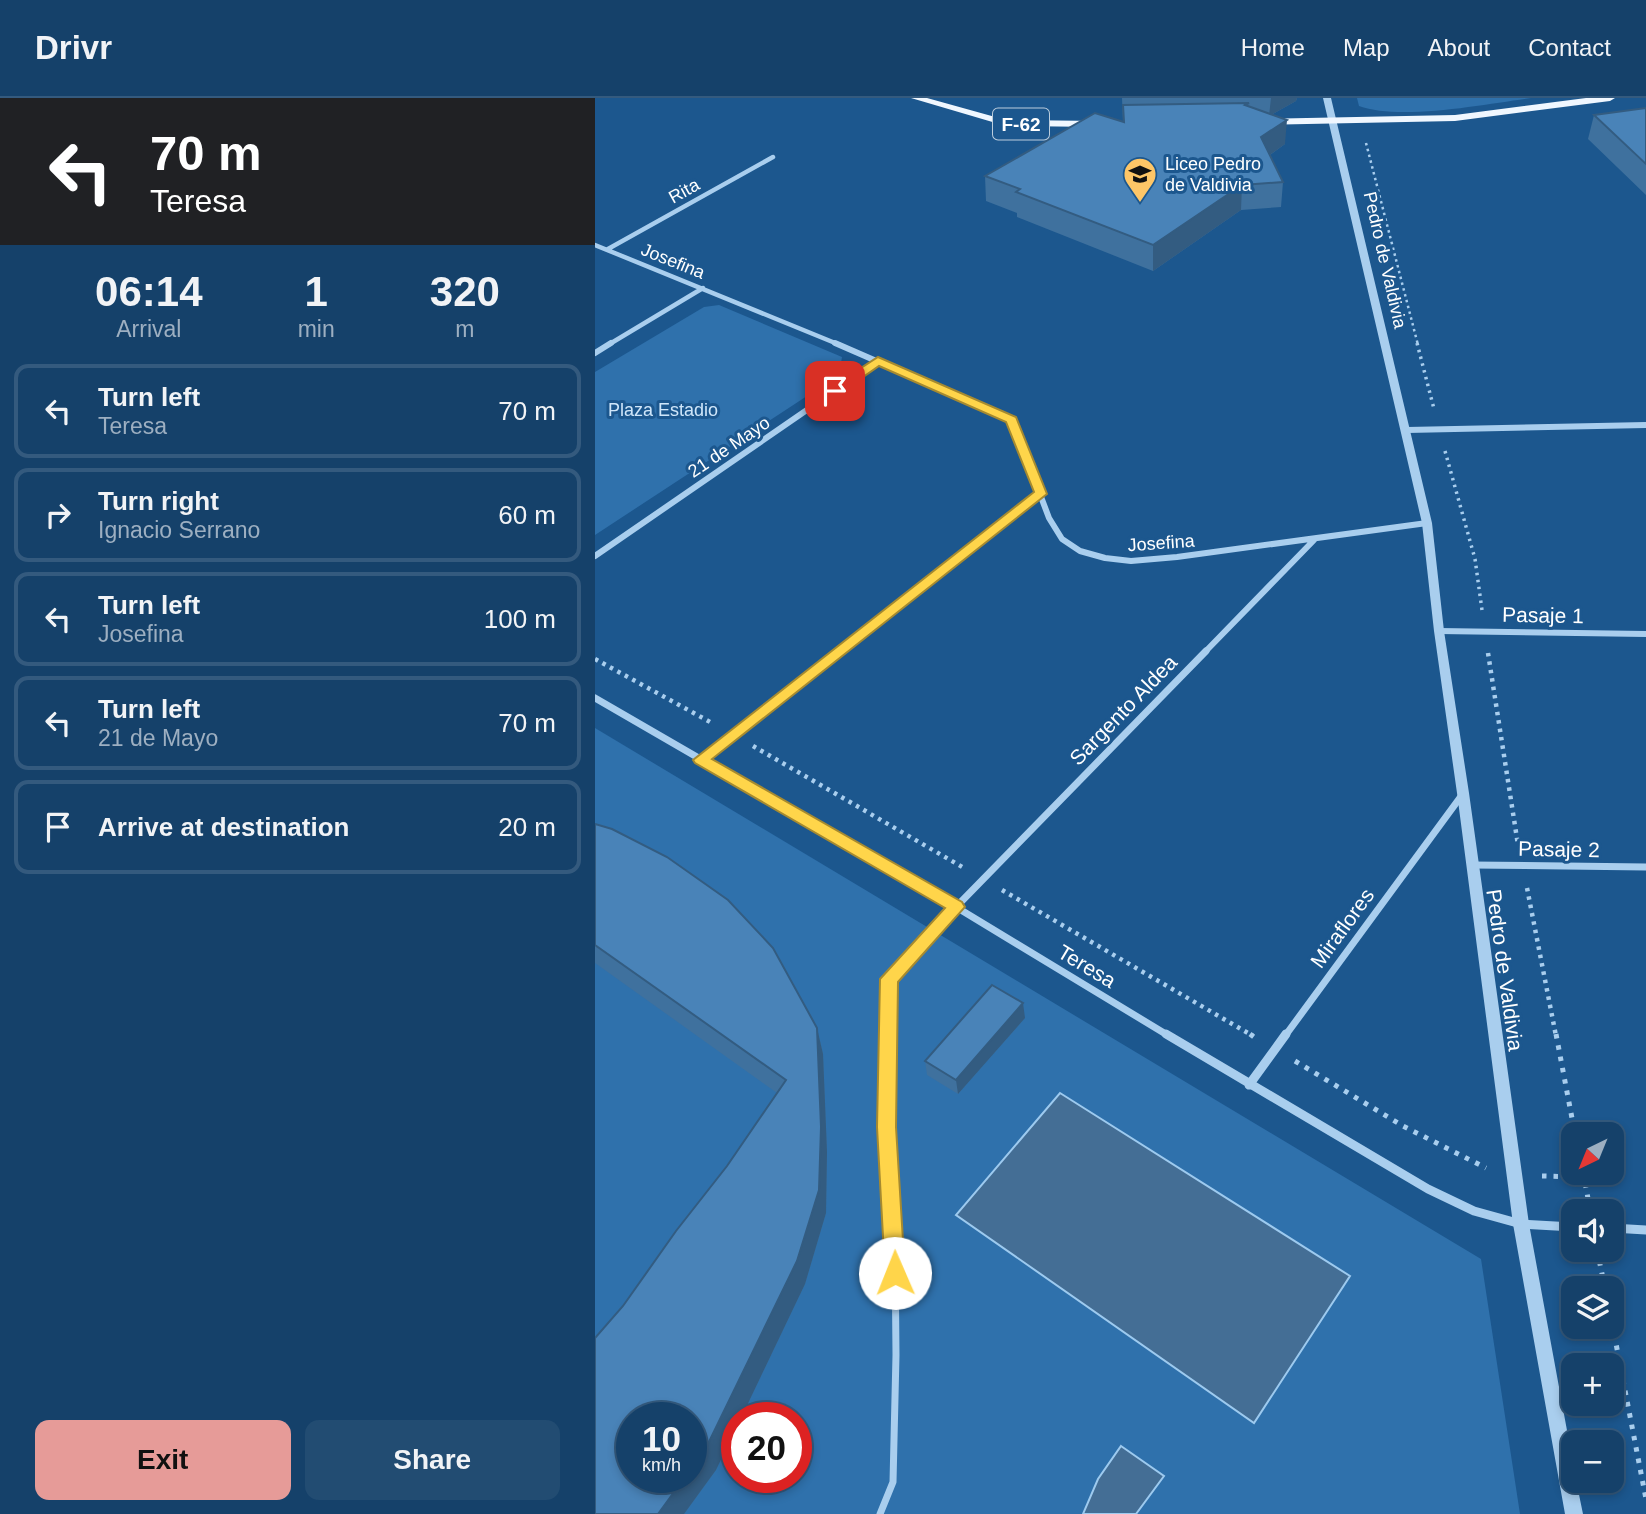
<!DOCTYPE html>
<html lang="en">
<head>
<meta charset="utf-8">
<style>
  body { margin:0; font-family:Arial,sans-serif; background:#224c72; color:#f1f3f6; height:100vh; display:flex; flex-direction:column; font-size:26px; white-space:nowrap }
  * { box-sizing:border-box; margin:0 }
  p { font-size:23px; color:#9dafc1 }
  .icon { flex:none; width:38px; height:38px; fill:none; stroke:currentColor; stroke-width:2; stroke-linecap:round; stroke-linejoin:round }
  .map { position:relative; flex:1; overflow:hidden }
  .drawer { display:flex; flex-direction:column; background:#15416a; width:595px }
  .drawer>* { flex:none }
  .hud { background:#202124; color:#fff; overflow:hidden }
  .needle { width:46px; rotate:223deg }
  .buttons { position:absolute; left:966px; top:1024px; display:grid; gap:14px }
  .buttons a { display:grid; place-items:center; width:63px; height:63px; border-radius:14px; background:#15416a; box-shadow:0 4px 10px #0003,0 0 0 2px #345a7e; font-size:35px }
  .speed { position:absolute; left:21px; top:1304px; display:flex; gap:14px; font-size:35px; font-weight:700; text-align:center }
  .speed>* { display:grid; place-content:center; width:91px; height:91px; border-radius:50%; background:#15416a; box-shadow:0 4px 10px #0003,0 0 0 2px #345a7e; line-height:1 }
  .speed small { font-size:18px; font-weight:400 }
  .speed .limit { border:10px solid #d22; background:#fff; color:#111 }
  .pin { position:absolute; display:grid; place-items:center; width:60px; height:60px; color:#fff; margin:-30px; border-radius:14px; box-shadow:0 4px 10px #0006 }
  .me { position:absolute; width:77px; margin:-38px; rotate:359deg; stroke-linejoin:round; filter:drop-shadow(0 0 5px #0008) }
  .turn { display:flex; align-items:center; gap:24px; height:147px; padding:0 35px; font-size:32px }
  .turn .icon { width:91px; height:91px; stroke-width:2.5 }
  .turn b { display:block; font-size:49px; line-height:60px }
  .eta { display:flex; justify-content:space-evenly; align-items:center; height:119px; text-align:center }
  .eta b { font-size:42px; font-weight:700; line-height:49px }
  .action { display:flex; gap:14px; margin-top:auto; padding:14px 35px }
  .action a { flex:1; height:80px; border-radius:14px; background:#e69b98; color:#111; font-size:28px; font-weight:700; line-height:80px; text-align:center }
  .action a+a { background:#224c72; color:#f1f3f6 }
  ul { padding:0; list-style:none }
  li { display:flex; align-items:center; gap:21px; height:94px; margin:0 14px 10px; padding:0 21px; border:4px solid #345a7e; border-radius:14px }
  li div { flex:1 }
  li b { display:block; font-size:26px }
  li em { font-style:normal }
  header { display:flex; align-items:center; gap:42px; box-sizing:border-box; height:98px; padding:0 35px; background:#15416a; border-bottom:2px solid #345a7e }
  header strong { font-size:33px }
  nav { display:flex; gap:38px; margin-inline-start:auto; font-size:24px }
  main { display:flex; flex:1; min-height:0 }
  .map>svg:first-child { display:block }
  .green { fill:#2f71ac; fill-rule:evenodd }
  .water { fill:#446e95; stroke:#9dcaef; stroke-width:2 }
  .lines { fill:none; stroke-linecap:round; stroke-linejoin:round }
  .path-far3 { stroke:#a9ceee; stroke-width:2.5; stroke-dasharray:2.5 3.5; stroke-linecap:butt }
  .path-far2 { stroke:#a9ceee; stroke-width:3.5; stroke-dasharray:2.5 4.5; stroke-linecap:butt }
  .path-far1 { stroke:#a9ceee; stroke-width:4.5; stroke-dasharray:3.5 5; stroke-linecap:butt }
  .path { stroke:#a9ceee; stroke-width:5; stroke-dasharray:4.5 7; stroke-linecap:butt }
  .service-far1 { stroke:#a9ceee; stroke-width:5 }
  .service { stroke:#a9ceee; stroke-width:7 }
  .minor-far3 { stroke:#a9ceee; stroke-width:4.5 }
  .minor-far2 { stroke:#a9ceee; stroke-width:6 }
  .minor-far1 { stroke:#a9ceee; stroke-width:7 }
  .minor { stroke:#a9ceee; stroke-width:9 }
  .tertiary { fill:#a9ceee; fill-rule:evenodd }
  .primary { fill:#f0f7ff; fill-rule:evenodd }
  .wall { fill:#3f719e }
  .shaded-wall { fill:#335c81 }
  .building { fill:#4983b8; stroke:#335c81; stroke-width:2 }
  .route { fill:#ffd54a; stroke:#a68a30; stroke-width:2 }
  .labels { text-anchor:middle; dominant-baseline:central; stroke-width:6; stroke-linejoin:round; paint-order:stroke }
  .far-poi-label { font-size:18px; fill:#fff; stroke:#1c578e; text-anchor:start }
  .far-street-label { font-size:18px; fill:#fff; stroke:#1c578e }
  .far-park-label { font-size:18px; fill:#cfe6fa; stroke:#1c578e }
  .shield { fill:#1c578e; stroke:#bbcddd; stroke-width:2 }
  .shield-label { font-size:19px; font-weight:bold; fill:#fff }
  .street-label { font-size:21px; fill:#fff; stroke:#1c578e }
</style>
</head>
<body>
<header>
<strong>Drivr</strong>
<nav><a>Home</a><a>Map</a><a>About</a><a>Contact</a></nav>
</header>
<main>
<section class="drawer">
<div class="hud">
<div class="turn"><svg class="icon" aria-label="left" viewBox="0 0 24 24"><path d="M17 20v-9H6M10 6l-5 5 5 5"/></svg><div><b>70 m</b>Teresa</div></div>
</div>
<div class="eta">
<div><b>06:14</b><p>Arrival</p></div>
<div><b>1</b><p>min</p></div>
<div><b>320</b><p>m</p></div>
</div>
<ul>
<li><svg class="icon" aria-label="left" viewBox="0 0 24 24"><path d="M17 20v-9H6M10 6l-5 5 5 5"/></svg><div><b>Turn left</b><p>Teresa</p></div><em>70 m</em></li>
<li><svg class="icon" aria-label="right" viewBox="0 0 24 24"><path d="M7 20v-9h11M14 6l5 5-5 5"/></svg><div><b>Turn right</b><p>Ignacio Serrano</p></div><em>60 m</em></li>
<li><svg class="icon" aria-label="left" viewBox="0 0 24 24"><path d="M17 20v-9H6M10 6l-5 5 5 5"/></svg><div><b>Turn left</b><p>Josefina</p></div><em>100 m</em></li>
<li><svg class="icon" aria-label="left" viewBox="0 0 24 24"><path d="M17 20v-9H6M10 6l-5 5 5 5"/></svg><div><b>Turn left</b><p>21 de Mayo</p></div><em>70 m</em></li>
<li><svg class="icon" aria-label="arrive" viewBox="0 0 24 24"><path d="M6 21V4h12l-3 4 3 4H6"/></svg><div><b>Arrive at destination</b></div><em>20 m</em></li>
</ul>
<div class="action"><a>Exit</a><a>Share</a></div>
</section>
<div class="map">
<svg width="1051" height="1416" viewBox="0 0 1051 1416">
  <rect width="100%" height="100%" fill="#1c578e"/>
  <!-- green -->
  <path class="green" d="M762,0H936C891,6 805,23 764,8Z
    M124,207L247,259L244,277L0,437V274L109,209Z
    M0,630L886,1161L925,1416H0ZM37,1320H96V1379H37ZM142,1320H201V1379H142Z"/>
  <!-- water -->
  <path class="water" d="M465,995L755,1178L659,1325L361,1117Z
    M526,1348L569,1378L541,1416H488L503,1381Z"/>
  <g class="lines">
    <!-- path-far3 -->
    <path class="path-far3" d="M771,45L823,247"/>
    <!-- path-far2 -->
    <path class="path-far2" d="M822,245L839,311
      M850,353L880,461L887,512"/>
    <!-- path-far1 -->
    <path class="path-far1" d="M893,555L923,747
      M0,561L117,625
      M158,648L369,770
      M932,790L961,938
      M407,792L658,938"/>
    <!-- path -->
    <path class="path" d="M655,936L659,939
      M961,936L980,1036
      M700,963L808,1028L891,1070
      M988,1074L995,1111
      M947,1078L988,1079
      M1002,1152L1010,1190
      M1017,1225L1051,1401"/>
    <!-- service-far1 -->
    <path class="service-far1" d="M293,938L294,881L361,809"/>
    <!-- service -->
    <path class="service" d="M285,1416L298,1384L301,1257L300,1148L292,1029L293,936"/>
    <!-- minor-far3 -->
    <path class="minor-far3" d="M0,147L245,247
      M13,151L178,59
      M13,247L108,190"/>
    <!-- minor-far2 -->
    <path class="minor-far2" d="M240,245L417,322L454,420L467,441L485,453L510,460L536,463L582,459L832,425
      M0,255L16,245
      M812,332L1051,327
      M0,458L283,263
      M844,533L1051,536
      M243,555L446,395
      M609,555L720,441"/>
    <!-- minor-far1 -->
    <path class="minor-far1" d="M0,600L361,809L574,938
      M106,662L245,553
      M877,767L1051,769
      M361,809L611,553
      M690,938L867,697"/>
    <!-- minor -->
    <path class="minor" d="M571,936L833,1091L879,1113L926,1126L978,1129
      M654,987L691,936
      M1017,1130L1051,1132"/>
    <!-- tertiary -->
    <path class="tertiary" d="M728,0H736L837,425L849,533L874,695L934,1126L978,1365V1382H981L988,1416H970L918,1126L862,695L839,533L827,425Z"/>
    <!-- primary -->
    <path class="primary" d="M316,0H332L411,22L503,23L508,26L503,29L411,28Z
      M991,0H1020L1015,3L860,23L667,27L662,24L667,21L860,17Z"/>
  </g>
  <!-- wall -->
  <path class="wall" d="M527,0H702L701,3L676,17L690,46L675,57L688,84L686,109L646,112L558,173L422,119V115L391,103L390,78L528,24Z
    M1051,10V97L993,41L999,17Z
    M0,726L222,930L228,956L232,1054L231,1115L210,1186L146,1320H142V1328L121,1372L89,1416H0L28,1208L132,1068L182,995L0,865Z
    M430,920L363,996L332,977L330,963Z"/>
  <!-- shaded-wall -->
  <path class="shaded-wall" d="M676,0H702L701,3L674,18Z
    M692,22L690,46L665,64L666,39Z
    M647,87L646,112L558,173V147Z
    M428,905L430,920L363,996L361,982Z
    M222,930L228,956L232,1054L231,1115L210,1186L146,1320H142V1328L121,1372L89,1416H63L90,1379H96V1370Z"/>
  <!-- building -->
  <path class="building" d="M654,5L650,7L692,22L666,39L688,84L647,87L558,147L421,94L425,91L390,78L500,15L529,24L528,7Z
    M1051,10V66L999,17Z
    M0,726L17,731L72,759L133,802L178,850L222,930L226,1029L224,1092L202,1163L110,1352L96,1370V1320H37V1379H90L63,1416H0V1240L28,1208L81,1133L132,1068L191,982L0,847Z
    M397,887L428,905L361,982L330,963Z"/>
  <!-- route -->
  <path class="route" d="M283,259L421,319L452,396L117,661L367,804L370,809L303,884L301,1029L310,1175L307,1182L300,1185L293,1182L290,1175L282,1029L285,881L350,810L100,665L98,662L439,394L411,324L284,268L244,296H235V290Z"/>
  <!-- icons -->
  <defs>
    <symbol id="school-pin" viewBox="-11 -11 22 30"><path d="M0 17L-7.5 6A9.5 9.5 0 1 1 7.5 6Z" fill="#fec667" stroke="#1c578e"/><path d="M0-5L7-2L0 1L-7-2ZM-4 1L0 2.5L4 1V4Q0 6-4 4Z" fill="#111"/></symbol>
  </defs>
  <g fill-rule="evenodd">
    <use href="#school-pin" x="526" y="57" width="38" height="52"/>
  </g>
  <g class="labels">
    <!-- far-poi labels -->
    <g class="far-poi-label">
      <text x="570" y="66">Liceo Pedro<tspan x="570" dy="21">de Valdivia</tspan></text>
    </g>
    <!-- far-street labels -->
    <g class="far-street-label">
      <text transform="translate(89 93) rotate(-29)">Rita</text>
      <text transform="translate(790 162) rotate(77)">Pedro de Valdivia</text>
      <text transform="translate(78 163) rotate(22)">Josefina</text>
      <text transform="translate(134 349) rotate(-34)">21 de Mayo</text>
      <text transform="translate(566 445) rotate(-4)">Josefina</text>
    </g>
    <!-- far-park labels -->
    <g class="far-park-label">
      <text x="68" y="312">Plaza Estadio</text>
    </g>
    <!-- shield labels -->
    <rect class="shield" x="398" y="10.5" width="56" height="31" rx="5"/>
    <g class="shield-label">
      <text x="426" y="26">F-62</text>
    </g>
    <!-- street labels -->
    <g class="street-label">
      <text transform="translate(948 517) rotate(1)">Pasaje 1</text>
      <text transform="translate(528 612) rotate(-46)">Sargento Aldea</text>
      <text transform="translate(964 751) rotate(1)">Pasaje 2</text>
      <text transform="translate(747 830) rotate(-54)">Miraflores</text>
      <text transform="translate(492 868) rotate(31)">Teresa</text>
      <text transform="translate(910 872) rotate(82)">Pedro de Valdivia</text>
    </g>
  </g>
</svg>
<div class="buttons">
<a><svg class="needle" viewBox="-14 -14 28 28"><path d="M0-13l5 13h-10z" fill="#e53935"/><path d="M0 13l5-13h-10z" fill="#9dafc1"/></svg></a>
<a><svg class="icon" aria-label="sound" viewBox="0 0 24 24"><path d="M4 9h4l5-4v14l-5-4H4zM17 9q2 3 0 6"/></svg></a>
<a><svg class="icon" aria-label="layers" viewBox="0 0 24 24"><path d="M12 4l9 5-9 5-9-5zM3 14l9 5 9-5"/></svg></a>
<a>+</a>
<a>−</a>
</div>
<div class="speed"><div>10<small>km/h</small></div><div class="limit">20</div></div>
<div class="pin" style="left:240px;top:293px;background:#d93025"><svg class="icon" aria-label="arrive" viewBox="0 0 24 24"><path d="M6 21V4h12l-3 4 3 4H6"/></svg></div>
<svg class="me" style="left:300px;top:1175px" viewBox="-20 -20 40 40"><circle r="19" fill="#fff"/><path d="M0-13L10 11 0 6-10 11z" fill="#ffd54a"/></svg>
</div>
</main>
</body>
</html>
